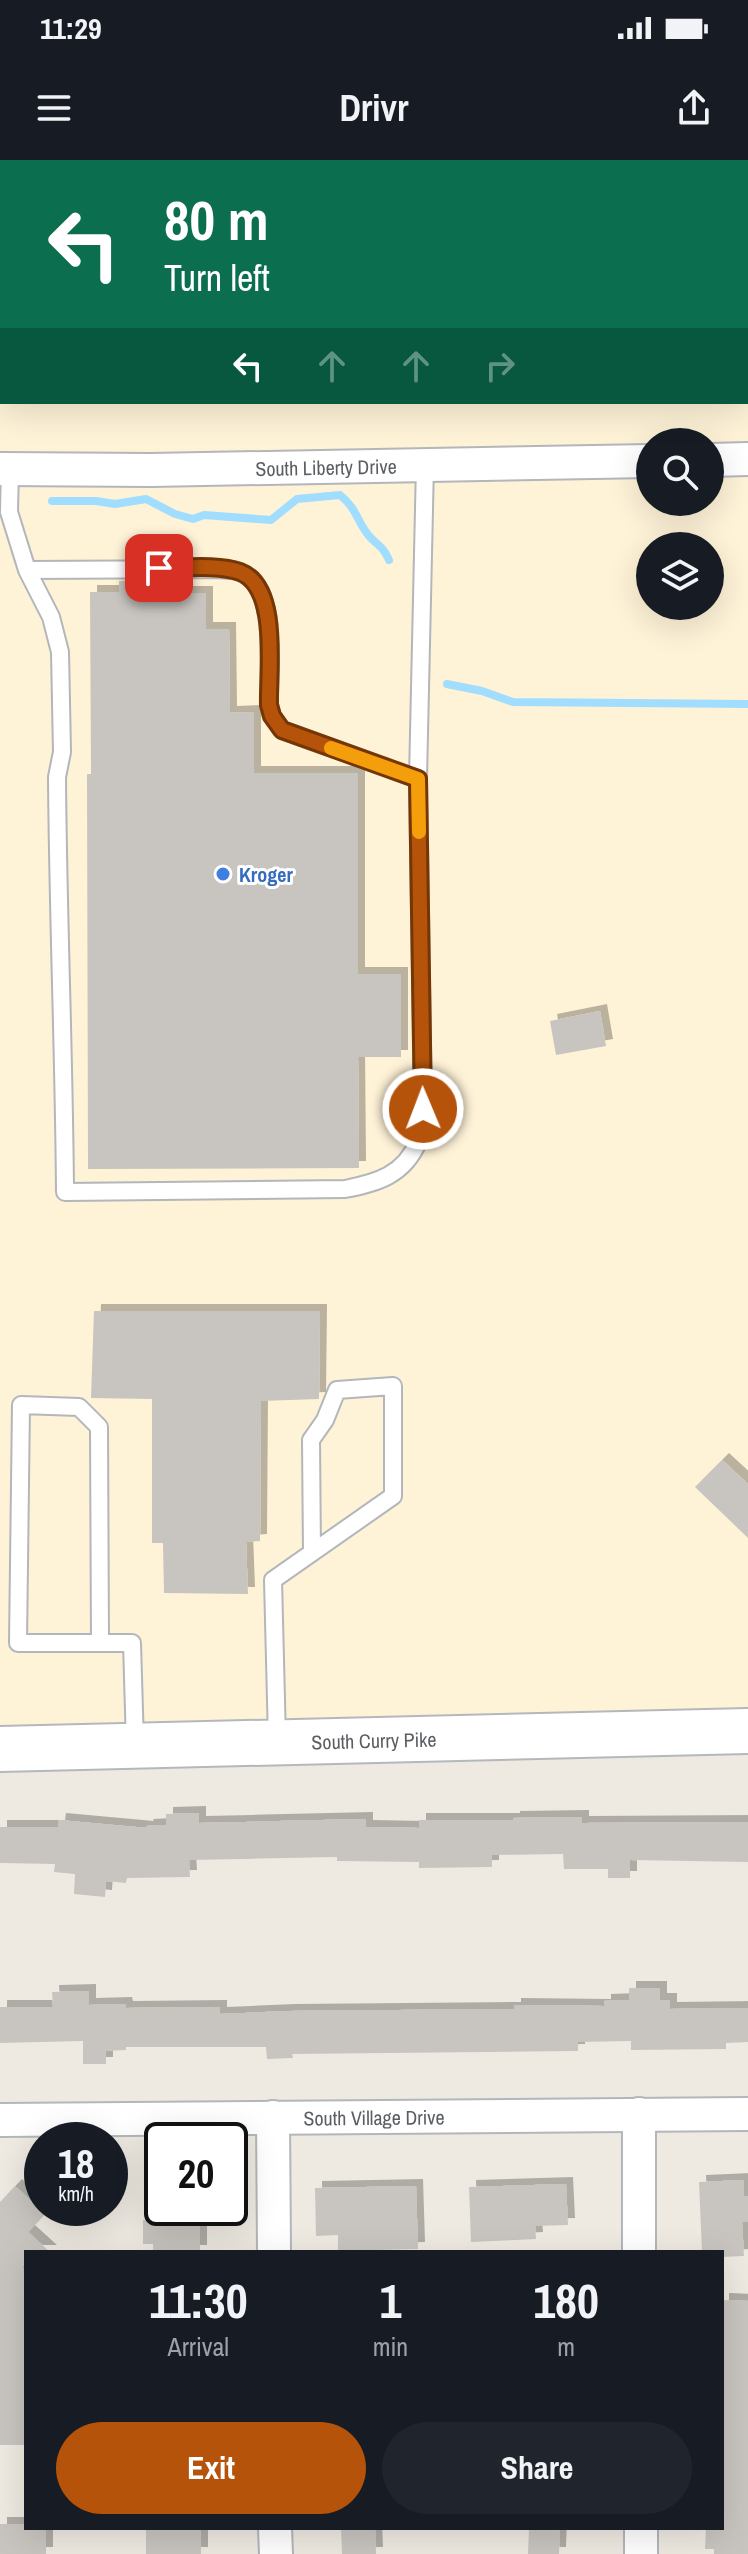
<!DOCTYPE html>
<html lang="en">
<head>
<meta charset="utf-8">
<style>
  body { margin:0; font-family:"Archivo Narrow",sans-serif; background:#20242c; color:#f1f3f6; height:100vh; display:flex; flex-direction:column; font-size:30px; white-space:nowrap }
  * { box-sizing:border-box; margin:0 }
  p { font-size:26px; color:#9ea1a6 }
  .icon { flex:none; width:44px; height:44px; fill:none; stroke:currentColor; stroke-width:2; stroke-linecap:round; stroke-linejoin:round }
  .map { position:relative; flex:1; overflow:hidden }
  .details { position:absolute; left:24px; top:2090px; width:700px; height:280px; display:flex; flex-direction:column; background:#171b24; border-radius:0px; box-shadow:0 8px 32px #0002 }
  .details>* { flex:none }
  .banner { position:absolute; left:0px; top:0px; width:748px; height:244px; box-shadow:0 8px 32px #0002; background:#0b6e4f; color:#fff; overflow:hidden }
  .fabs { position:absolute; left:636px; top:268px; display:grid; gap:16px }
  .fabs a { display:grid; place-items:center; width:88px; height:88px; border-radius:50%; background:#171b24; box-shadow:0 8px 32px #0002; font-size:40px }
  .speed { position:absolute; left:24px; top:1962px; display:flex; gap:16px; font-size:40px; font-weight:700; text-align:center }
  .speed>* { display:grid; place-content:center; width:104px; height:104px; border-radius:50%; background:#171b24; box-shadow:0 8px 32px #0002; line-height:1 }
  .speed small { font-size:20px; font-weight:400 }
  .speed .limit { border:4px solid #111; border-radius:12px; background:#fff; color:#111 }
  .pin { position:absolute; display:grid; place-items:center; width:68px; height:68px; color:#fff; margin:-34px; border-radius:16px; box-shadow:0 4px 12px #0006 }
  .me { position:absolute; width:88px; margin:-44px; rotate:359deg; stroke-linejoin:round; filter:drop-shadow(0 0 6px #0008) }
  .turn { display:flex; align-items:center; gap:28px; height:168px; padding:0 32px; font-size:36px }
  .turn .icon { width:104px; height:104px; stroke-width:2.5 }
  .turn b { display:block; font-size:56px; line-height:68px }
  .lanes { display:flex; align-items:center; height:76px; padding:0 32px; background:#0003; justify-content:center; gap:40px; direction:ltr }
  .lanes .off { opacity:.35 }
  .eta { display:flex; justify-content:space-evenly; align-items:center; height:136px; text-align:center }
  .eta b { font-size:48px; font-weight:800; line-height:56px }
  .button { display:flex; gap:16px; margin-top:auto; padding:16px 32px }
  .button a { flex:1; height:92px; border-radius:48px; background:#b45309; color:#fff; font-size:32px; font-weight:800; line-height:92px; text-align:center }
  .button a+a { background:#20242c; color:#f1f3f6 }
  .status { display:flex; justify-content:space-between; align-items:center; height:56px; padding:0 40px; background:#171b24; direction:ltr }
  .status svg { height:22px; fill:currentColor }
  header { display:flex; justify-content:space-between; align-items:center; height:104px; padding:0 32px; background:#171b24; font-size:36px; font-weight:800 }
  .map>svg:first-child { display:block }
  .commercial { fill:#fef2d7; fill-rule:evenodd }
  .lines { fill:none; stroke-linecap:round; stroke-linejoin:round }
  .stream { stroke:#a1ddff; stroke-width:8 }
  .building { fill:#c8c5c0; filter:url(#shadow) }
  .lane-casing { stroke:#b3b6ba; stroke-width:20 }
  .street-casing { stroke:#b3b6ba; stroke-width:36 }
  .secondary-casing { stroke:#b4b8bd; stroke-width:48 }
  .lane { stroke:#fff; stroke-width:16 }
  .street { stroke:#fff; stroke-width:32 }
  .secondary { stroke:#fff; stroke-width:44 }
  .route-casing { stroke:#753606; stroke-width:20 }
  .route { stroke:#b45309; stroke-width:14 }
  .slow { stroke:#f59e0b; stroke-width:14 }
  .shop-dot { fill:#3f7fe0; stroke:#fff; stroke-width:3 }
  .labels { text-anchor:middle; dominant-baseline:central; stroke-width:6; stroke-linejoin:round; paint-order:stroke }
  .street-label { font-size:20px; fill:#5b5f63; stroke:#fff }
  .shop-label { font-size:20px; font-weight:bold; fill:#366cbe; stroke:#fff; text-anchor:start }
</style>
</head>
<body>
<div class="status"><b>11:29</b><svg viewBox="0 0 49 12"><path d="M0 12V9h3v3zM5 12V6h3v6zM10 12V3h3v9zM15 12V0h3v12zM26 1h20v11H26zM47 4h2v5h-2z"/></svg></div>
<header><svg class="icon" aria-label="menu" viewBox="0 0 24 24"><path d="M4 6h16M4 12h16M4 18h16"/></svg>Drivr<svg class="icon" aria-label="share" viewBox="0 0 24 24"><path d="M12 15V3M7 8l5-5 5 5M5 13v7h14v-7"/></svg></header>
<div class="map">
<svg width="748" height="2394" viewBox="0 0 748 2394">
  <defs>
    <filter id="shadow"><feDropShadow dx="7" dy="-7" stdDeviation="0" flood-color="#0004"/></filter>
  </defs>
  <rect width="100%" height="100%" fill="#eeeae2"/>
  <!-- commercial -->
  <path class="commercial" d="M0,0H748V1558L0,1588ZM2,2H746V242H2ZM650,282H710V342H650ZM650,386H710V446H650Z"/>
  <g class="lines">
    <!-- stream -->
    <path class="stream" d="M52,341H96L115,344L146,339L175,354L193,359L204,355L271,360L297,339L340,335C358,350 356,360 369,376C378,386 383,386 389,400
      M447,524L482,531L513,542L748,544"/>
  </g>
  <!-- building -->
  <path class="building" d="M159,420L160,433H206V469H229L230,553L254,552V613H358V814H401V897H358L359,1008L88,1009L87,614H91L90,432H119V421Z
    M600,851L606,886L556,895L550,861Z
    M94,1151H320L319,1239L261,1241L260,1381L246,1382L248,1434L164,1433L163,1383H152V1239L91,1238Z
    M722,1300L748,1324V1378L695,1327Z
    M199,1653V1663L366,1659V1667L419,1668V1660H513V1658L582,1657V1663L748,1662V1702L630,1700V1718H608V1709H564L563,1694L492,1695V1707L419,1708V1702L337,1701V1697L189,1700L190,1717L127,1718L126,1723L106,1721L105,1737L74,1734L75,1714L54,1712L55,1704L0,1703V1667H58L59,1660L147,1668L146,1666L166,1665V1654Z
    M629,1828H660V1840H670V1849L748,1848V1882L726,1883V1889L631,1890V1881L578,1882V1891L292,1894L293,1898L267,1899L266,1887H126V1890L106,1891V1904H83V1881L0,1883V1847H53L52,1832L89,1831V1845L125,1844L126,1848L220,1847V1854L288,1851L514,1849V1845L604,1846V1841L629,1840Z
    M744,2020V2036H748V2061L742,2062L744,2096L722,2097V2092H702L699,2022Z
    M566,2024L568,2065L535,2066L536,2079L471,2082L469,2027Z
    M15,2026L45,2054L28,2072L50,2092H26V2108L23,2105L26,2285H0V2042Z
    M416,2026L418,2089L338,2091V2075L316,2076L315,2028Z
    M154,2048H200V2092H153V2084H143V2060H154Z
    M722,2140L748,2141V2394H714V2389H705L706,2368H722Z
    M0,2364H26V2368H46V2394H0Z
    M146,2368H201V2394H146Z
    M341,2368H375L376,2394H342Z
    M529,2368H560L559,2394H528Z"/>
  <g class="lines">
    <defs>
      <path id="lane" d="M746,177H748
        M10,309L9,352L27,410L51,457L60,492L62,592L57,617C58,755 64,893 65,1032L345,1029C377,1023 404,1015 418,982C422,973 421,960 423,949L418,619L425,304
        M27,410L216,409C223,410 233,409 240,412C280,427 268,511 269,545L272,556L282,570L418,619
        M100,1483L99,1267L79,1247L21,1245L18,1483H132L135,1585
        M277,1580L273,1420L393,1336V1226L337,1230L325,1260L311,1280L312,1393"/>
      <g id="street">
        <path d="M710,300L748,299"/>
        <path id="s1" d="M0,309L151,310L650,301"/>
        <path d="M639,1954V2092"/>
        <path d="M273,1957L274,2092"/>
        <path id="s2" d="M0,1960L748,1954"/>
        <path d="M275,2368L276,2394"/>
        <path d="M641,2368V2394"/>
      </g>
      <g id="secondary">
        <path id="s3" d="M0,1589L748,1571"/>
      </g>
    </defs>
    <!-- lane casing -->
    <use href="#lane" class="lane-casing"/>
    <!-- street casing -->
    <use href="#street" class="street-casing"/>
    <!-- secondary casing -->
    <use href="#secondary" class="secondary-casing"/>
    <!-- lane -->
    <use href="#lane" class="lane"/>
    <!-- street -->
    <use href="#street" class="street"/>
    <!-- secondary -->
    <use href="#secondary" class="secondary"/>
  </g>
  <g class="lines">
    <defs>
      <path id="route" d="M159,408C182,408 219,404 240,412C280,427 268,511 269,545L272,556L282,570L418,619L423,949"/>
    </defs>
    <!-- route casing -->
    <use href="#route" class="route-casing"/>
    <!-- route -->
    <use href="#route" class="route"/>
    <!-- slow -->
    <path class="slow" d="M331,588L418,619L419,672"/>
  </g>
  <!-- markers -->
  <circle class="shop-dot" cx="223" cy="714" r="8"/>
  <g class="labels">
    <!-- street labels -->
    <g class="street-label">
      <text stroke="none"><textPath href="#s1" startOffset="326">South Liberty Drive</textPath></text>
      <text stroke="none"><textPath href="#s3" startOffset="374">South Curry Pike</textPath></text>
      <text stroke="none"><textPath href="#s2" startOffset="374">South Village Drive</textPath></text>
    </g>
    <!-- shop labels -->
    <g class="shop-label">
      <text x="239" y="714">Kroger</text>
    </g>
  </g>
</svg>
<div class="fabs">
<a><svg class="icon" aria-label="search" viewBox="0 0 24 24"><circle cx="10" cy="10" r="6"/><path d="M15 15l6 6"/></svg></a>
<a><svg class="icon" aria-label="layers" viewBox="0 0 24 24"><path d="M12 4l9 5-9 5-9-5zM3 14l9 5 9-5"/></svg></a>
</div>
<div class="speed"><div>18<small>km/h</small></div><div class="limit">20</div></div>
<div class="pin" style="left:159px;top:408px;background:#d93025"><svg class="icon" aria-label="arrive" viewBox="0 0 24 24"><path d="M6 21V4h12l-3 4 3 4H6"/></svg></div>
<svg class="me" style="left:423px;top:949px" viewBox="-20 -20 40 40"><circle r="17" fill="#b45309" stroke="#fff" stroke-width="3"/><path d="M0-11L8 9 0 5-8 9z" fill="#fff"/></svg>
<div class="banner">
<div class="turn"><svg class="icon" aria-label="left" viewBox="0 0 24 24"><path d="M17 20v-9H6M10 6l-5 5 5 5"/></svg><div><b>80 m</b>Turn left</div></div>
<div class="lanes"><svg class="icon" aria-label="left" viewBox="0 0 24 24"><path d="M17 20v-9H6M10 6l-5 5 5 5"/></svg><svg class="icon off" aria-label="ahead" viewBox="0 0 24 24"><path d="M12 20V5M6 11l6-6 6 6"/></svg><svg class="icon off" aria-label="ahead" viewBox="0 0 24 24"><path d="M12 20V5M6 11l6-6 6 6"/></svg><svg class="icon off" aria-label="right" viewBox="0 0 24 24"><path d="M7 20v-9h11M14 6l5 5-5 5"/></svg></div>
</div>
<section class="details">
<div class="eta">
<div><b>11:30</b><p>Arrival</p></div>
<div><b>1</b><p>min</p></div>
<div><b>180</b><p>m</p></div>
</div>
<div class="button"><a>Exit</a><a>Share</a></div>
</section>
</div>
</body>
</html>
